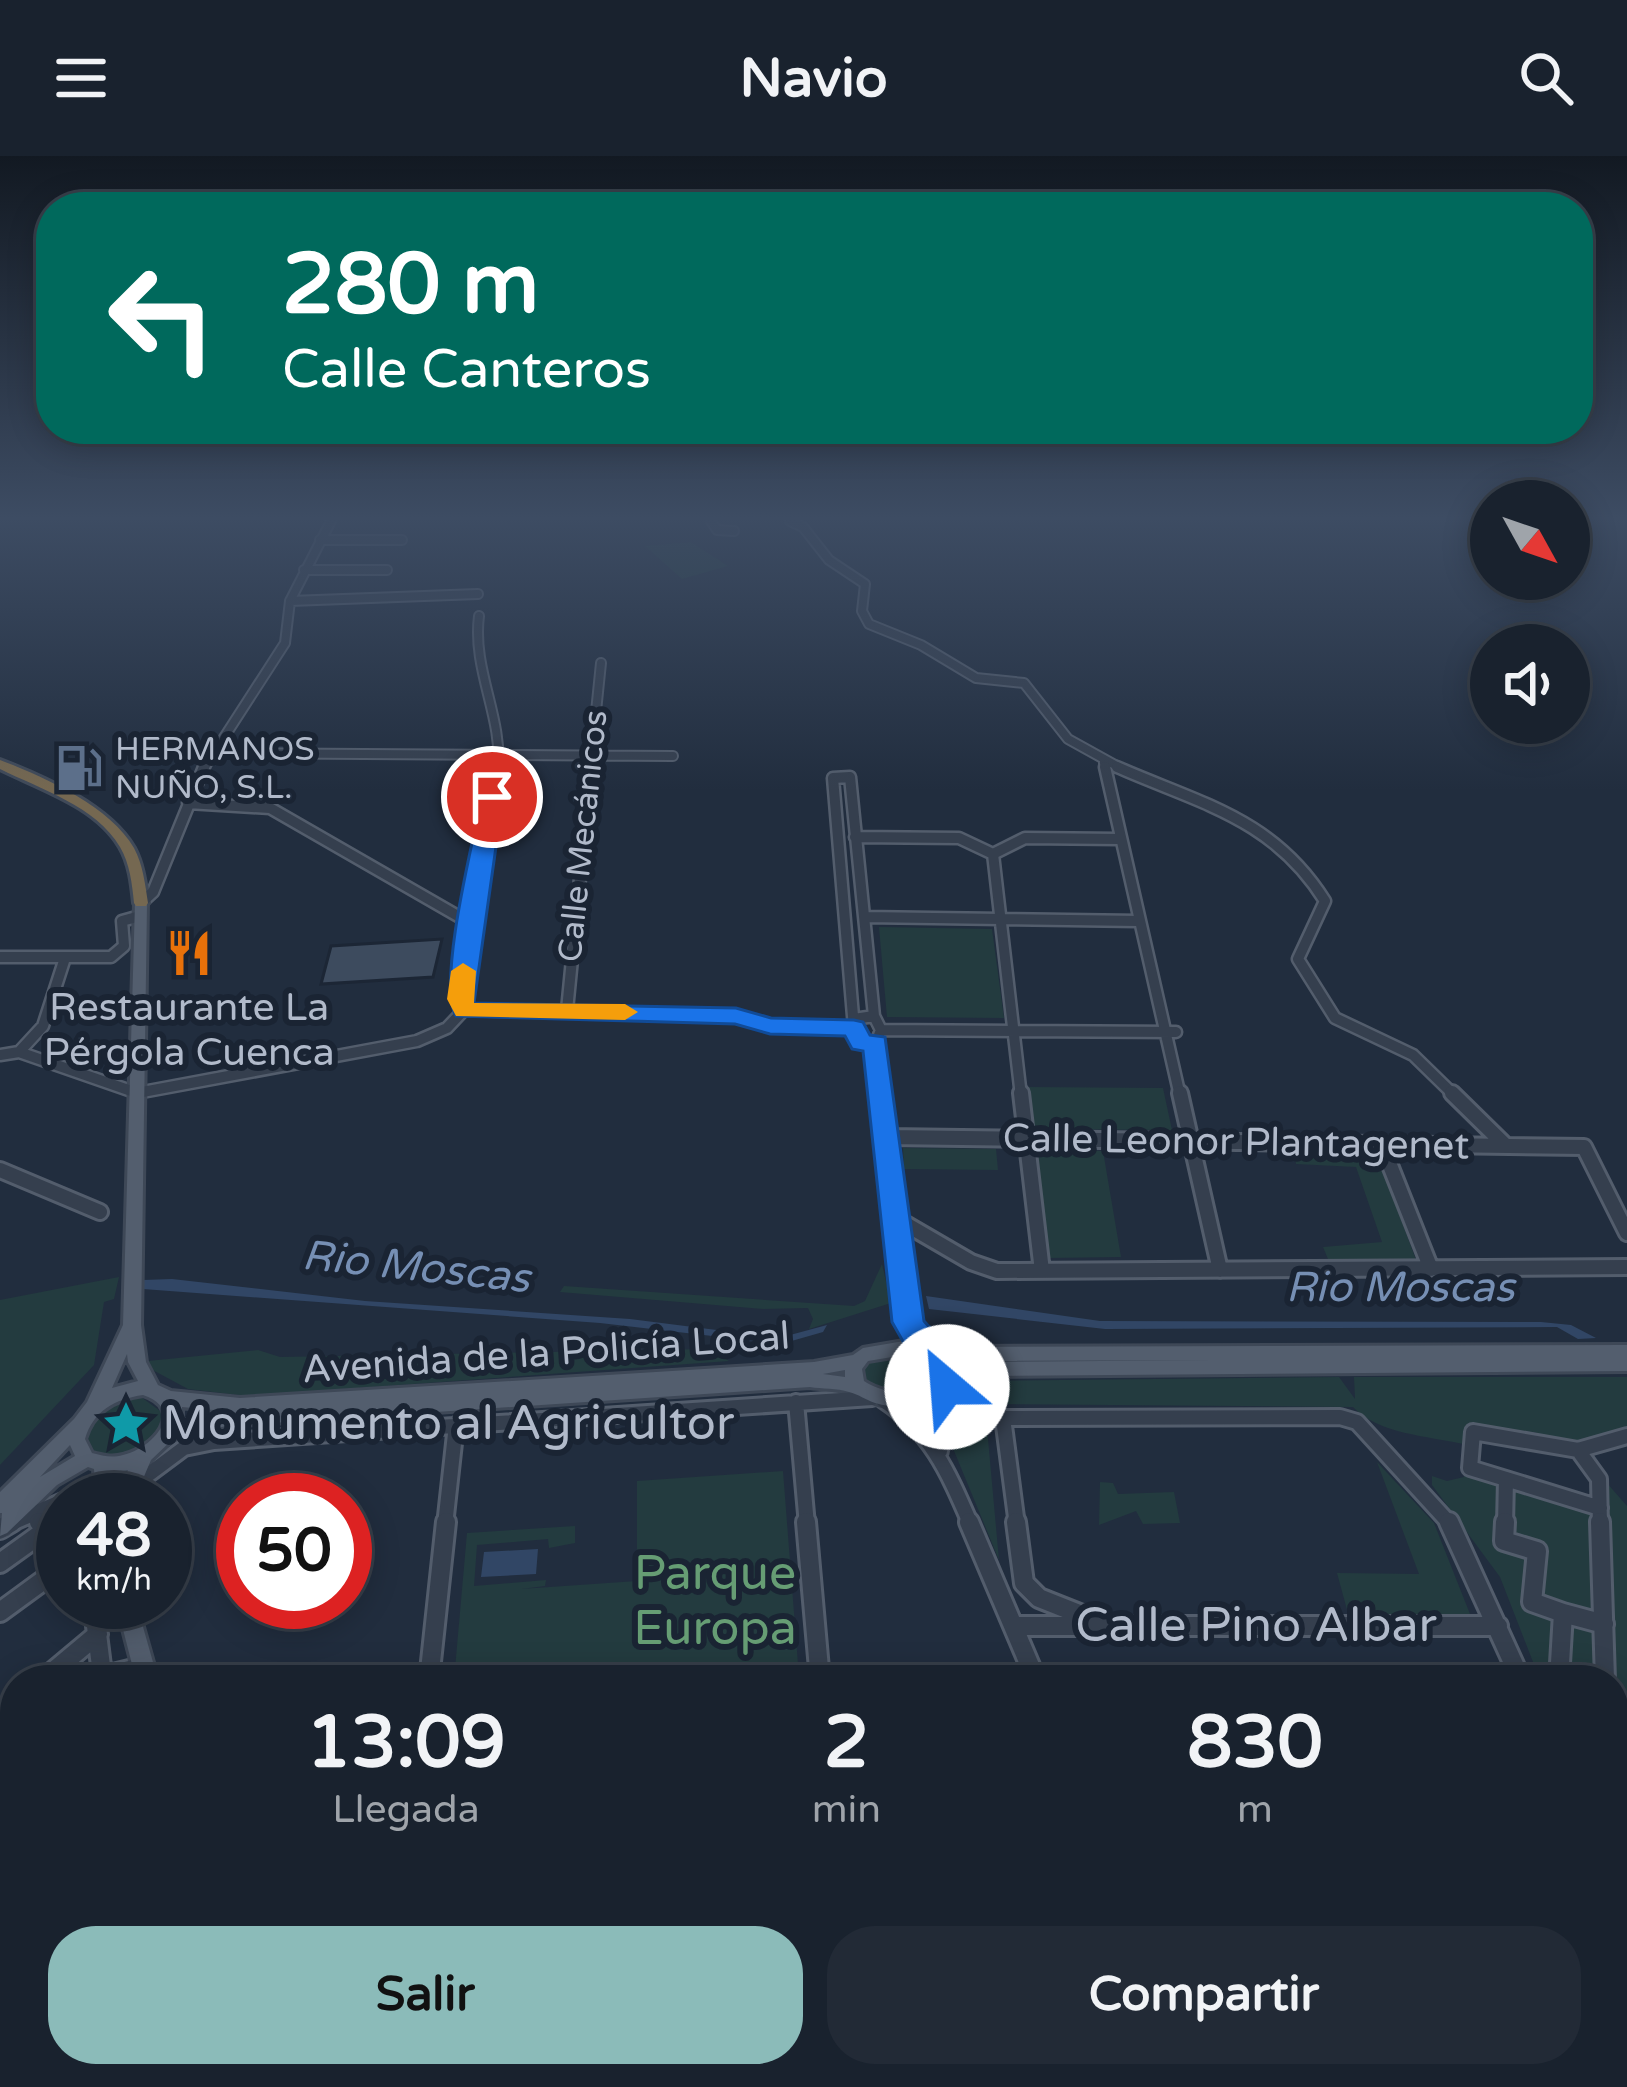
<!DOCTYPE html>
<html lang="es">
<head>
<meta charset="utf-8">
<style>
  body { margin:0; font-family:"Varela Round",sans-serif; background:#222a36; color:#f1f3f6; height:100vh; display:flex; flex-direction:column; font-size:45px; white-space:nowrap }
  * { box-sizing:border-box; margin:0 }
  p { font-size:39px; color:#9fa4aa }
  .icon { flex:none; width:66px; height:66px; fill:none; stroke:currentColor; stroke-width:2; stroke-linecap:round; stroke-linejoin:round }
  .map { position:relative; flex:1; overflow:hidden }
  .sheet { position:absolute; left:0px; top:1509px; width:1629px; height:423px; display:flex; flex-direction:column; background:#19222e; border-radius:48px 48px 0 0; box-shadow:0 6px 30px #0003,0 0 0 3px #373f4a }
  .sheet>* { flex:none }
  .top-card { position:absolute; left:36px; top:36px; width:1557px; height:252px; border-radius:48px; box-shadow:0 6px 30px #0003,0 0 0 3px #373f4a; background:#00695c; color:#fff; overflow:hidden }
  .needle { width:78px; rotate:130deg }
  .tools { position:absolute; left:1470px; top:324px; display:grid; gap:24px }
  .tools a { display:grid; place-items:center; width:120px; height:120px; border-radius:50%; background:#19222e; box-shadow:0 6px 30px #0003,0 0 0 3px #373f4a; font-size:60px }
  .speed { position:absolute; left:36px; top:1317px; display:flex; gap:24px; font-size:60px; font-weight:700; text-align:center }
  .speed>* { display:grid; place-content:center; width:156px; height:156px; border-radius:50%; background:#19222e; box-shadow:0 6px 30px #0003,0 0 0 3px #373f4a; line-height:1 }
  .speed small { font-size:30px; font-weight:400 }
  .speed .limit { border:18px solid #d22; background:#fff; color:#111 }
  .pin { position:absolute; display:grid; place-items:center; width:102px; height:102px; color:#fff; margin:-51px; border:6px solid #fff; border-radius:50%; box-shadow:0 3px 12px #0007 }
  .me { position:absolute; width:132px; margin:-66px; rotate:333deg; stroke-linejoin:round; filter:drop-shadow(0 0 9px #0008) }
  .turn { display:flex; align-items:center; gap:42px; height:252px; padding:0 48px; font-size:54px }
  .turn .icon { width:156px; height:156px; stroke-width:2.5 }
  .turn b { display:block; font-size:84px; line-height:102px }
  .eta { display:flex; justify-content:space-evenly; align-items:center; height:204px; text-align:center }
  .eta b { font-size:72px; font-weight:700; line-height:84px }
  .cta { display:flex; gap:24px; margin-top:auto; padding:24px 48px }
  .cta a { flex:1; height:138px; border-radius:48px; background:#8bbbb9; color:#111; font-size:48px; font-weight:700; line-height:138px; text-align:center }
  .cta a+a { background:#222a36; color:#f1f3f6 }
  header { display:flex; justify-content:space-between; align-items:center; height:156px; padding:0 48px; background:#19222e; font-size:54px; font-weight:700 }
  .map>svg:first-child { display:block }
  .green { fill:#233b3f }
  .water { fill:#314665 }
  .building { fill:#3d4b5e; stroke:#1c2635; stroke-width:3 }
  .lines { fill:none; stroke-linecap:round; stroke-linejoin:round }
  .minor-far3-casing { stroke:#535d6c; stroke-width:12 }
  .minor-far2-casing { stroke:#535d6c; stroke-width:15 }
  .minor-far1-casing { stroke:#535d6c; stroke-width:20 }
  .minor-casing { stroke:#535d6c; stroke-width:24 }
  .major-casing { stroke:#3e4857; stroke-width:6 }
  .highway-casing { stroke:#404a59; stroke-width:6 }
  .minor-far3 { stroke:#353f4e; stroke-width:8 }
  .minor-far2 { stroke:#353f4e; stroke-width:10 }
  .minor-far1 { stroke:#353f4e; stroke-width:14 }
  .minor { stroke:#353f4e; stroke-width:18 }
  .major { fill:#535e6e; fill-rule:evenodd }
  .highway { fill:#756851; fill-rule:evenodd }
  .route { fill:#1a73e8; stroke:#114b97; stroke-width:3 }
  .slow { fill:#f59e0b }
  .labels { text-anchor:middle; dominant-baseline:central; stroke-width:12; stroke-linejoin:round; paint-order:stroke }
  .far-poi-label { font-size:33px; fill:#b1baca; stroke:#1a2433; text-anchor:start }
  .far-street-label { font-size:33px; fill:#b1baca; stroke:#1a2433 }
  .poi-label { font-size:39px; fill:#b1baca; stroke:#1a2433 }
  .street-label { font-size:39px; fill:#b1baca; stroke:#1a2433 }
  .water-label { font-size:42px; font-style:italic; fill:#768fb4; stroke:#1a2433 }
  .near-poi-label { font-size:48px; fill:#b1baca; stroke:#1a2433; text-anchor:start }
  .near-park-label { font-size:48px; fill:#669d74; stroke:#1a2433 }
  .near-street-label { font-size:48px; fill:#b1baca; stroke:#1a2433 }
</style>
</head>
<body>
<header><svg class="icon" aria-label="menu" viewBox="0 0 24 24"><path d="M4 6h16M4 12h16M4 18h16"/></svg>Navio<svg class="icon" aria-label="search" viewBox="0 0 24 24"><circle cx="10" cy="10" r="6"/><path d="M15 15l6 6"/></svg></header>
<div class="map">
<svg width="1627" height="1931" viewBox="0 0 1627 1931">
  <rect width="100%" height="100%" fill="#212d3e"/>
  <!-- green -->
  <path class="green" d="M691,386L728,410L682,423L645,390Z
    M879,771L992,773L1004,862L887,861Z
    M1028,931L1163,932L1172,974L1034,973Z
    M903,992L996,993L998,1014L904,1013Z
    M1033,992L1103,995L1121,1101L1048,1102Z
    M1331,998L1379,1003L1416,1104L1328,1103L1323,1091L1382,1086L1356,1011L1296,1008L1295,1001Z
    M882,1108L891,1147L809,1173L813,1163L808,1152L763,1153L560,1136L564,1130L854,1150L865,1145Z
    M119,1121L114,1143L104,1146L94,1209L0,1309V1144Z
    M710,1193L729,1205L247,1240L188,1233L147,1211L148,1205L258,1194L280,1201Z
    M920,1195L942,1208L937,1224C915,1235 882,1238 863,1222L861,1211L868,1202Z
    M1339,1221L1355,1243L1354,1221H1627V1270L1578,1288L1534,1276L1466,1272L1463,1288C1428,1280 1378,1278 1353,1251L996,1248L986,1261L999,1404L945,1273L947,1243L982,1225Z
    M141,1241L163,1257C162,1292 112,1318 87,1290C83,1259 113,1243 141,1241Z
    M1377,1306L1434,1367L1470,1458L1349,1461L1337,1417L1419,1418Z
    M783,1315L799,1521L454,1524L467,1377L575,1370V1387L549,1392L548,1383L477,1389L474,1430L546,1424L545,1430L521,1433L637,1425V1325Z
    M1466,1315L1498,1324L1503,1336L1506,1323L1606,1356V1326L1627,1350V1585L1614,1579V1524H1540L1500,1421L1432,1329V1320L1447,1325L1464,1321Z
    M1100,1326L1113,1327L1118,1338L1174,1336L1180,1367L1143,1368L1136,1355L1099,1369Z
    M1614,1626L1627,1629V1931H1618L1626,1791L1614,1709Z"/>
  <!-- water -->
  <path class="water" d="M172,1123L365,1145L630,1163L779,1182L827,1169L823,1176L781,1188L600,1167L143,1133V1124Z
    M926,1140L1100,1165L1541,1166L1571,1169L1596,1182L1578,1183L1557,1171L1105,1173L929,1153Z
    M538,1393L536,1418L481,1421L484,1396Z"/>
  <!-- building -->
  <path class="building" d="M442,783L433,821L321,828L331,790Z"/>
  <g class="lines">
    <defs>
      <path id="minor-far3" d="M711,365L717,374L734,375
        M790,365L803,371L829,404L865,428L862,455L869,468L921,489L976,522L1024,527L1068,583L1124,614
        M320,384H402
        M304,414H387
        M290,445L478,438
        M479,460C472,514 503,561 498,614
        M215,597L673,600
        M1104,607L1106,614
        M203,614L285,487L290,445L331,365
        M590,614L601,507"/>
      <path id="minor-far2" d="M1105,611L1180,940
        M1117,611C1201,648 1273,662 1325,745L1298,803L1335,862L1413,899L1455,940
        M850,621L874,860L881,874L876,887H861L854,872L833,622Z
        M188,647L270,652L470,767
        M855,681L959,682L993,698L1025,682L1119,683
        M993,698L1021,940
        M141,747L153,736L204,611
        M865,761L1138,765
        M0,801H111L124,790L122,765L140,760
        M464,854L460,843L498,611
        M567,854L591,611
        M854,863L874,860
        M881,874L1176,876
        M876,887L882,940
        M19,896L43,870L65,802
        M0,899L19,896L137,937L417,885L447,872L464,854L737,860L770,870L854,872"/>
      <path id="minor-far1" d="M882,937L908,1166L932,1192
        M1021,937L1042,1115
        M1180,937L1220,1114
        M1452,937L1506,990
        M888,981L1584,991L1627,1077
        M1382,989L1431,1113
        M0,1014L100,1056
        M897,1063L971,1106L997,1115L1627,1111
        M940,1235V1295
        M883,1244C932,1277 948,1316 971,1369
        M796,1246L807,1369
        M1578,1294L1599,1323L1600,1369
        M1506,1323L1600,1352
        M133,1330L184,1292L214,1286L872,1242
        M33,1359L42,1369
        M7,1369L63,1345
        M445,1369L456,1269
        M1017,1369L1003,1262L1340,1261L1357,1266L1451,1369
        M1505,1369L1506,1323L1470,1312L1473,1276L1578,1294L1627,1280"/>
      <path id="minor" d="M39,1366L63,1392
        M806,1366L820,1524
        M969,1366L1036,1524
        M1016,1366L1024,1427
        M1449,1366L1521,1524
        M1505,1366L1504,1385L1537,1395L1532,1446L1563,1457L1559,1524
        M1600,1366L1605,1524
        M0,1373L12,1366
        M0,1407L46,1374
        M1024,1427L1039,1442L1102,1467
        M93,1446L102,1518
        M0,1456L63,1410
        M1563,1457L1604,1468
        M1014,1470H1498
        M43,1524L98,1478
        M89,1524L142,1511
        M429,1524L446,1366
        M0,1560L15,1547
        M1614,1605L1627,1608
        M0,1689L15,1730
        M0,1774L15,1765
        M80,1917L85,1931
        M195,1917L200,1931
        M514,1917L531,1931
        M672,1917L691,1931
        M739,1917L747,1931
        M1195,1917L1201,1931
        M0,1929L17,1917
        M620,1931L629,1917
        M1601,1931L1602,1917"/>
      <path id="major" d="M141,743L147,747L141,1169L146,1206L158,1229L171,1235L240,1242L814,1206L853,1199L863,1192L910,1184L933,1185L946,1191L1627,1189V1215L996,1220L955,1228C939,1253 902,1255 875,1247C866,1244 858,1238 849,1236C837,1232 822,1233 810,1231L226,1270L173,1283L151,1304L134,1344H96L94,1313L88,1311L57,1329L7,1377L0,1380L2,1357H0V1336L74,1263L87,1246L123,1169L135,747ZM127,1198L128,1206L138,1225L112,1232ZM910,1198L930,1199L941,1205C945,1246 887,1241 864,1225L862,1213L868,1205ZM1216,1204L996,1206L959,1213L958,1205ZM845,1214V1221L823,1218ZM143,1239C187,1254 153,1292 123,1299C112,1302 103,1300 92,1297L85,1283C93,1255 115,1243 143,1239ZM182,1251L224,1255L182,1265ZM70,1289L75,1300L40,1321ZM128,1314L115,1342L113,1317Z
        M116,1446H136L158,1524H136Z
        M317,1917H343L349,1931H323Z"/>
      <path id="highway" d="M0,604C44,621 110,650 134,692C143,709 145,728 148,747L146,750H136L134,747C132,728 130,708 120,691C96,650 40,633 0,613Z"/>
    </defs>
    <!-- minor-far3 casing -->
    <use href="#minor-far3" class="minor-far3-casing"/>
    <!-- minor-far2 casing -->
    <use href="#minor-far2" class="minor-far2-casing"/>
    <!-- minor-far1 casing -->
    <use href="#minor-far1" class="minor-far1-casing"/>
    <!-- minor casing -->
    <use href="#minor" class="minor-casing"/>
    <!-- major casing -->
    <use href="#major" class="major-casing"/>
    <!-- highway casing -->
    <use href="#highway" class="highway-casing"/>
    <!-- minor-far3 -->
    <use href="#minor-far3" class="minor-far3"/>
    <!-- minor-far2 -->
    <use href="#minor-far2" class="minor-far2"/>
    <!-- minor-far1 -->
    <use href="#minor-far1" class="minor-far1"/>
    <!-- minor -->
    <use href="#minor" class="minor"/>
    <!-- major -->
    <use href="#major" class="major"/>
    <!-- highway -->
    <use href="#highway" class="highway"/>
  </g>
  <!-- sky -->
  <linearGradient id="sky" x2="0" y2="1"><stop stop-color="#121922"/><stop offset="0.57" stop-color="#3d4c63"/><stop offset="1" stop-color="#3d4c63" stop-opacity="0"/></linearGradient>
  <rect width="1627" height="635" fill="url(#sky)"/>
  <!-- route -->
  <path class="route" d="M492,635L503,641L474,847L736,852L771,862L854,864L863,866L870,879L885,881L924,1165C947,1194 984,1191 958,1240H935L931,1231L934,1208L905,1189L892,1166L863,895L852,893L845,880L770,878L735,868L456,860C437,827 473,685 482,641Z"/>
  <!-- slow -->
  <path class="slow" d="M463,807L476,815L474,847L625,848L638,856L625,864L456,860L447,843L451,815Z"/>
  <!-- icons -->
  <defs>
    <symbol id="fuel-bare" viewBox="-9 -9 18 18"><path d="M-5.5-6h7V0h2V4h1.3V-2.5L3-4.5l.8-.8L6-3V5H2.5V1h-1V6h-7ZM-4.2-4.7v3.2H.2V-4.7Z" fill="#5c6f8a" stroke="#1a2433" stroke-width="2.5" paint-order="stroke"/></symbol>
    <symbol id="restaurant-bare" viewBox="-9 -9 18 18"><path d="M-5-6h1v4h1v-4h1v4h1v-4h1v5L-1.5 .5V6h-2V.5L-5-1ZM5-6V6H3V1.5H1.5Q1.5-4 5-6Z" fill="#e8710a" stroke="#1a2433" stroke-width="2.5" paint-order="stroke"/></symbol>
    <symbol id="sight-bare" viewBox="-9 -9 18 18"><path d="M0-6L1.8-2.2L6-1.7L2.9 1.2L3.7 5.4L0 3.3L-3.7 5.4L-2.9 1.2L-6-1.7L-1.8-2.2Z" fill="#0f9aa8" stroke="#1a2433" stroke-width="2.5" paint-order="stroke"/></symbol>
  </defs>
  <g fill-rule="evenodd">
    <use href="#fuel-bare" x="46" y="579" width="66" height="66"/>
    <use href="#restaurant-bare" x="156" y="764" width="66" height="66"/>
    <use href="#sight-bare" x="93" y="1235" width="66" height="66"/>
  </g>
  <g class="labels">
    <!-- far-poi labels -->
    <g class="far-poi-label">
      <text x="115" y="593">HERMANOS<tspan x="115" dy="38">NUÑO, S.L.</tspan></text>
    </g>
    <!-- far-street labels -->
    <g class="far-street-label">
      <text transform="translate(583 680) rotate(-84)">Calle Mecánicos</text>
    </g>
    <!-- poi labels -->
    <g class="poi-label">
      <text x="189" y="851">Restaurante La<tspan x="189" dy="45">Pérgola Cuenca</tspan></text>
    </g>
    <!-- street labels -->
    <g class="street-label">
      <text transform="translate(1236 986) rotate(1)">Calle Leonor Plantagenet</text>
      <text transform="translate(546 1197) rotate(-4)">Avenida de la Policía Local</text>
    </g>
    <!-- water labels -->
    <g class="water-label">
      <text transform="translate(416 1111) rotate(6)">Rio Moscas</text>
      <text x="1400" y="1131">Rio Moscas</text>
    </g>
    <!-- near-poi labels -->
    <g class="near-poi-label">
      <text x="162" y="1268">Monumento al Agricultor</text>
    </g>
    <!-- near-park labels -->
    <g class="near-park-label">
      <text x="715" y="1418">Parque<tspan x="715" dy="55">Europa</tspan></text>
    </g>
    <!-- near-street labels -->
    <g class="near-street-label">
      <text x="1256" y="1470">Calle Pino Albar</text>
    </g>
  </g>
</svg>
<div class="tools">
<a><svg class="needle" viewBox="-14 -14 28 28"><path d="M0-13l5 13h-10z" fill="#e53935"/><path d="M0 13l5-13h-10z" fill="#9fa4aa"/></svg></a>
<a><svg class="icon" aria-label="sound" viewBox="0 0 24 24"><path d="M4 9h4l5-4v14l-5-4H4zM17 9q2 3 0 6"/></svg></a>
</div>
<div class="speed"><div>48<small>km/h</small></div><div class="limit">50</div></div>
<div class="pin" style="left:492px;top:641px;background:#d93025"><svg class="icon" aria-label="arrive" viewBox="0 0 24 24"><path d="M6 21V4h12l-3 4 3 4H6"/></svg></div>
<svg class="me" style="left:947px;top:1231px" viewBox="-20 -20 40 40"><circle r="19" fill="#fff"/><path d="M0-13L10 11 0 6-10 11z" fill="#1a73e8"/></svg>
<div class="top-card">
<div class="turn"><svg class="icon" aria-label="left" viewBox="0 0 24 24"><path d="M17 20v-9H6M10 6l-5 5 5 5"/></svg><div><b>280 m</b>Calle Canteros</div></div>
</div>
<section class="sheet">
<div class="eta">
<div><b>13:09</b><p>Llegada</p></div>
<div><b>2</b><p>min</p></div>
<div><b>830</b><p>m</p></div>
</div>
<div class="cta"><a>Salir</a><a>Compartir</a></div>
</section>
</div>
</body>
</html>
